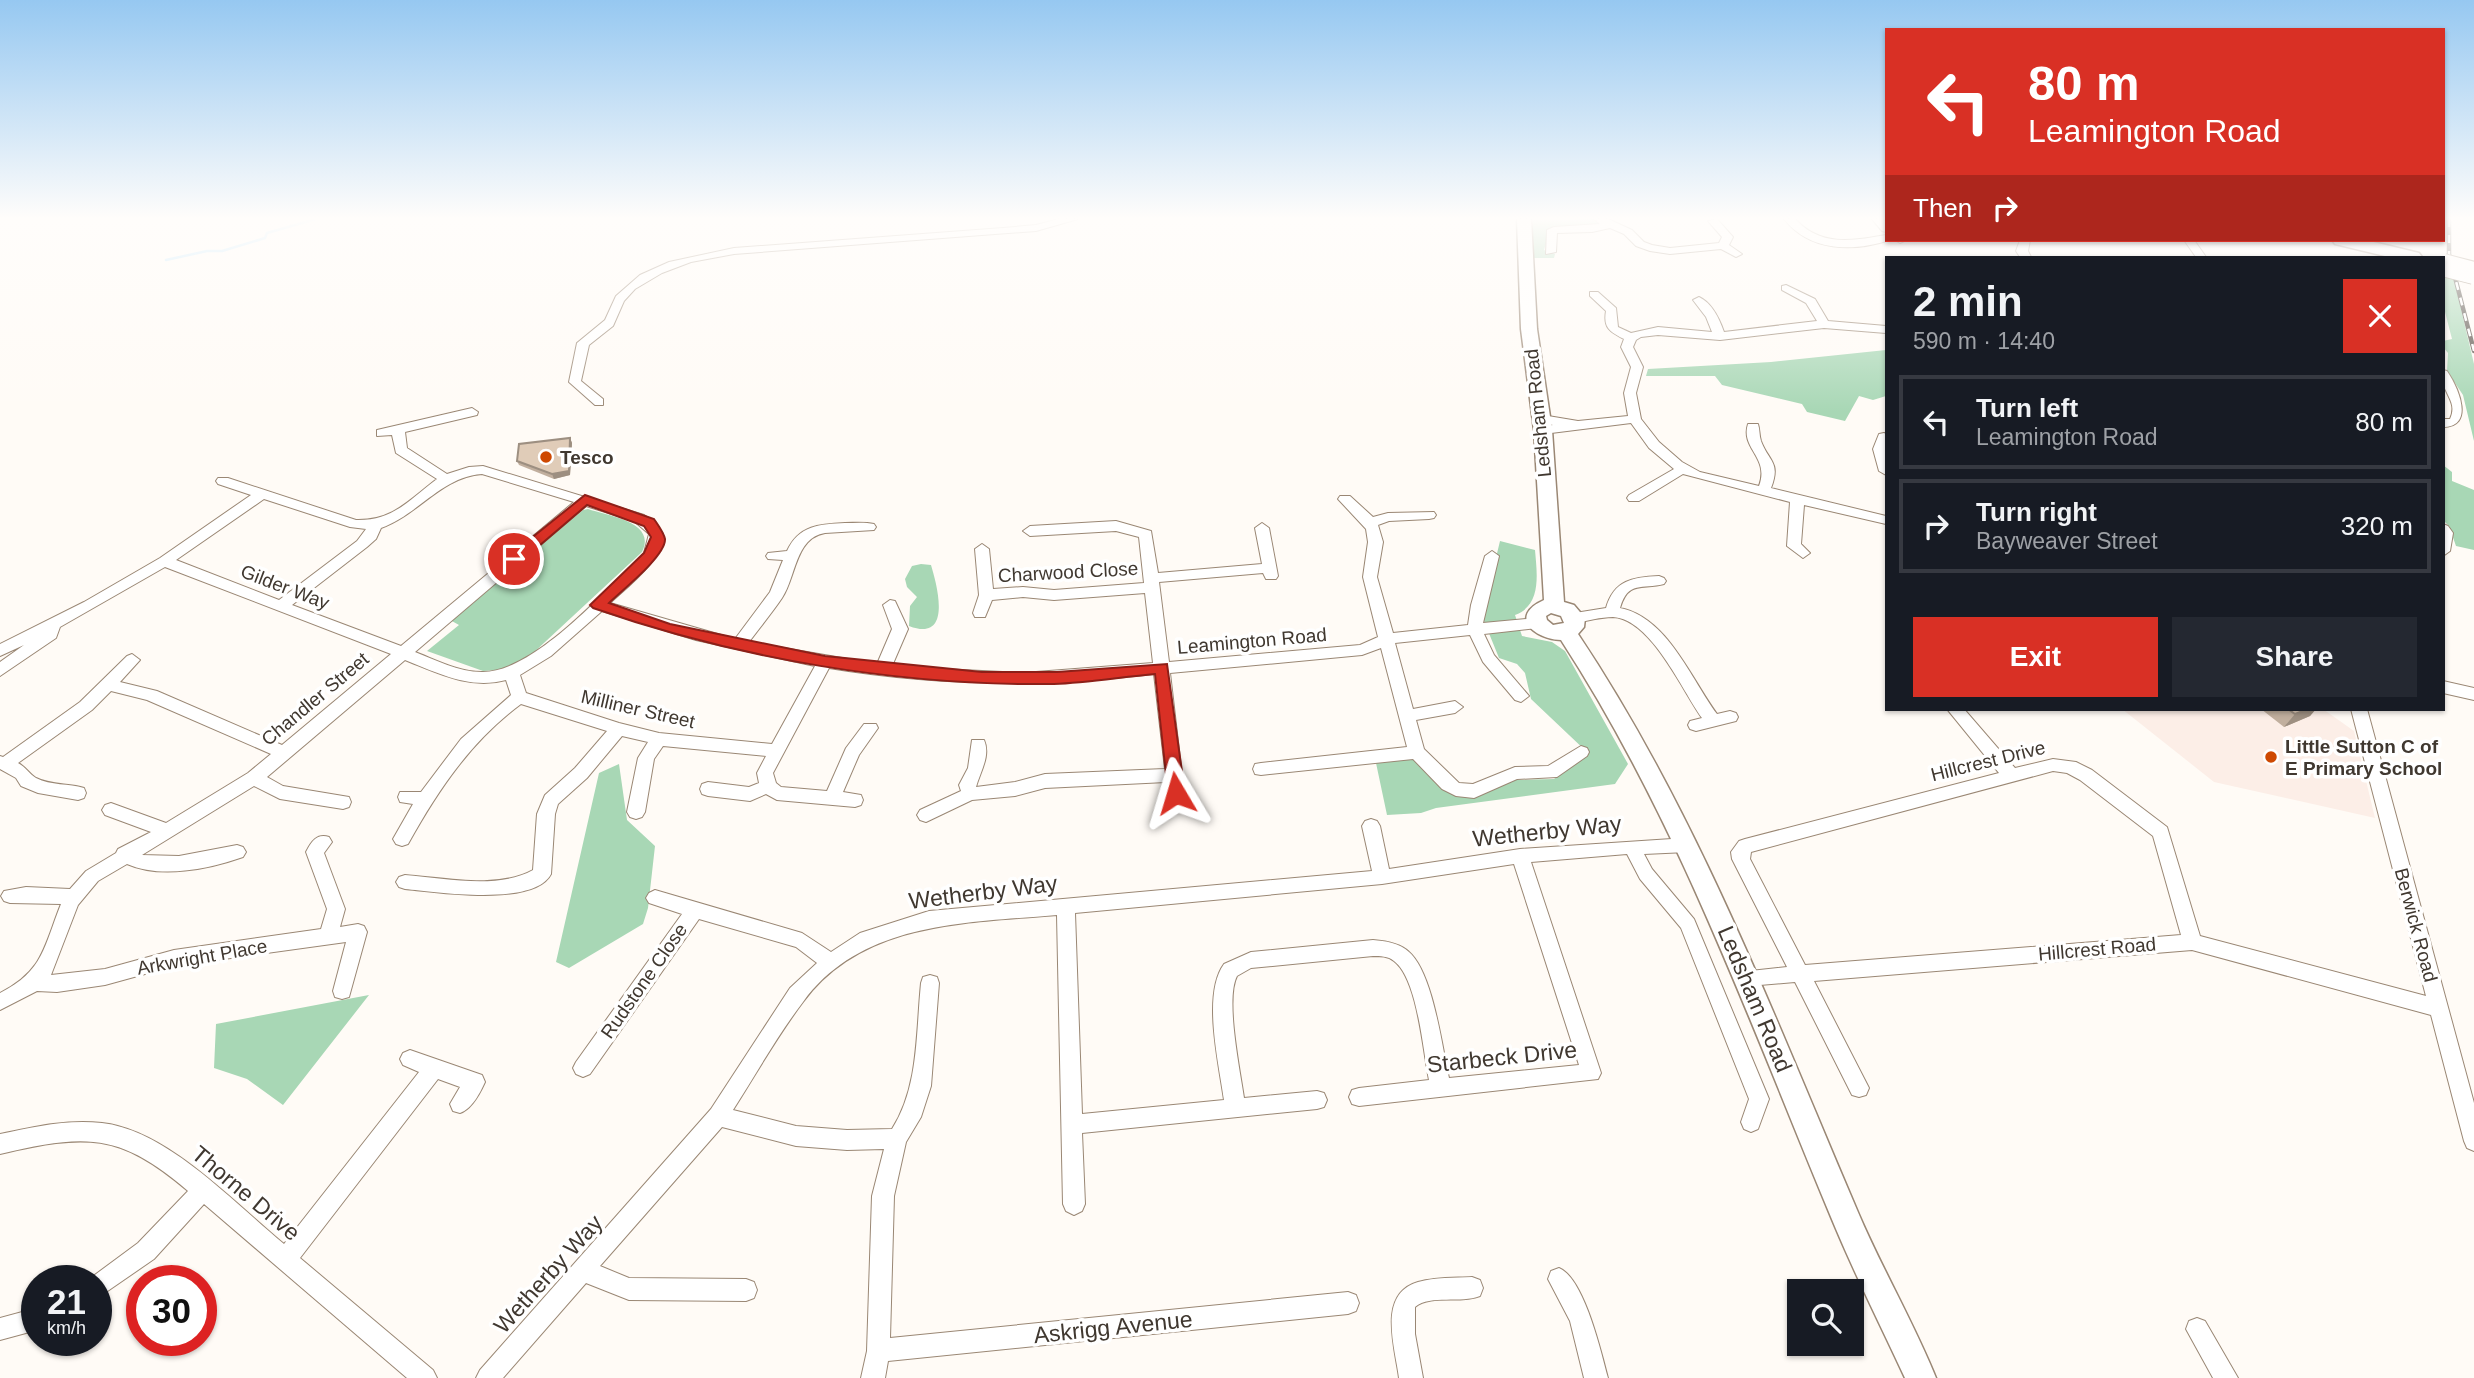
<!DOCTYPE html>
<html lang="en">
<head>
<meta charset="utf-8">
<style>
  body { margin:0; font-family:Helvetica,sans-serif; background:#242831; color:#f1f3f6; height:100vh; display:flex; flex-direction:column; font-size:26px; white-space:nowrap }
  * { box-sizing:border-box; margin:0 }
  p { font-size:23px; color:#9ea1a6 }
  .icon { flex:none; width:38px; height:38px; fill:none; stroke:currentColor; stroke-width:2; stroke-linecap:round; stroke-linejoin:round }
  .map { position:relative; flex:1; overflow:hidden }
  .side { position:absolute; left:1885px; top:256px; width:560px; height:455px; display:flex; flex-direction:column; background:#171b24; border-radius:0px; box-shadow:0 2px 5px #0004 }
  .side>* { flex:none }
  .guide { position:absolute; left:1885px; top:28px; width:560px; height:214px; border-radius:0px; box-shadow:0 2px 5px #0004; background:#d93025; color:#fff; overflow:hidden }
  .fabs { position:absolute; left:1787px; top:1279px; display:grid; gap:14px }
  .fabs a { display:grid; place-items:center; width:77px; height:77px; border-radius:0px; background:#171b24; box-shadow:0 2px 5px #0004; font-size:35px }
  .speed { position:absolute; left:21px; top:1265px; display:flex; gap:14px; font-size:35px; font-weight:700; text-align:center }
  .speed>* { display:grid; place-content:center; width:91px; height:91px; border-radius:50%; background:#171b24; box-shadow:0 2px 5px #0004; line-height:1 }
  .speed small { font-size:18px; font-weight:400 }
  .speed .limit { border:10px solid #d22; background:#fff; color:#111 }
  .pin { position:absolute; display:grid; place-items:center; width:60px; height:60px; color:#fff; margin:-30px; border:4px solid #fff; border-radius:50%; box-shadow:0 2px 7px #0007 }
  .me { position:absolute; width:77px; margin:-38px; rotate:353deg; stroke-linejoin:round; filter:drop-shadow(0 0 5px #0008) }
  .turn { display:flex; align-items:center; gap:24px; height:147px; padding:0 28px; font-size:32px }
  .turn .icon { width:91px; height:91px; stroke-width:2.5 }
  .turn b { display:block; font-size:49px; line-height:60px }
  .then { display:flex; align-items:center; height:66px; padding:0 28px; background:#0003; gap:14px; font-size:26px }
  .round { display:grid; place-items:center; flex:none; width:74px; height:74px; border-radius:0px; background:#242831 }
  .head { display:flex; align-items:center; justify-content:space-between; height:119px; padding:0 28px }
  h1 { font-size:42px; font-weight:600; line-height:52px }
  .button { display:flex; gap:14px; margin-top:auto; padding:14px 28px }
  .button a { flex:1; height:80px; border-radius:0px; background:#d93025; color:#fff; font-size:28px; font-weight:600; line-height:80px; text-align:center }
  .button a+a { background:#242831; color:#f1f3f6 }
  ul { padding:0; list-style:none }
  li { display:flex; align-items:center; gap:21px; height:94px; margin:0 14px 10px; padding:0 14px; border:4px solid #363941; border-radius:0px }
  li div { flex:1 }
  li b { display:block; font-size:26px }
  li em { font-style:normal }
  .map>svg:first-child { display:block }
  .education { fill:#fceee7 }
  .green { fill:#a8d7b5 }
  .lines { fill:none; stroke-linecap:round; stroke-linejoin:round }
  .stream { stroke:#bbe5fe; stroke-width:2.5 }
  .street-casing { stroke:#9a8774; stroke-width:2 }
  .secondary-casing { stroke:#9a8774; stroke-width:3 }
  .highway-casing { stroke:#9a8774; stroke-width:3 }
  .street { fill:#fff; fill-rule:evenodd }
  .secondary { fill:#fff; fill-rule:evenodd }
  .highway { fill:#fff; fill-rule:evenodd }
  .rail-casing { stroke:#575048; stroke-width:4.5 }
  .rail { stroke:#fff; stroke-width:2.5; stroke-dasharray:8; stroke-linecap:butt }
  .highway-bridge-casing { stroke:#9a8774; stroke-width:24; stroke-linecap:butt }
  .highway-bridge { stroke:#fff; stroke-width:22 }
  .wall { fill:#c1af9e }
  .shaded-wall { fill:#9d8f81 }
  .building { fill:#e0ccb8; stroke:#9d8f81; stroke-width:2 }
  .route { fill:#d93025; stroke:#8d1f18; stroke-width:2 }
  .poi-dot { fill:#ce4902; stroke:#fff; stroke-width:2.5 }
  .labels { text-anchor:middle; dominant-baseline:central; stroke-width:7; stroke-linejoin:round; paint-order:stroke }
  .street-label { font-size:19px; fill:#403830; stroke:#fff }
  .poi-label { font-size:19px; font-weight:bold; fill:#403830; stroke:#fff; text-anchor:start }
  .near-street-label { font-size:23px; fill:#403830; stroke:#fff }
</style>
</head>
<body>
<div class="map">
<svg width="2474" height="1378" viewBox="0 0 2474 1378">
  <rect width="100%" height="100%" fill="#fffbf6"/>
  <!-- education -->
  <path class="education" d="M2122,709H2323L2354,731L2375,818L2214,782Z"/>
  <!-- green -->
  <path class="green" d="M1594,219L1600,223C1584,230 1567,223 1550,229L1544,250L1555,254L1554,258H1532L1533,220Z
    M2443,269L2452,271L2474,364V441L2463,395L2447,371L2448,353L2443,347V341L2452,339L2443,304Z
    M1886,350V396L1873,400L1859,396L1845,421L1807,412L1802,404L1722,385L1715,376H1646L1648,369L1771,362Z
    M2443,465L2452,472V481L2474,490V550L2456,546L2449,526L2443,520Z
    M588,509C609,516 657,522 642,552L531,655L516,664L498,670L483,671L427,651L459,625L450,620L583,510Z
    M1500,541L1535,550C1537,574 1542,605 1515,615L1522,636L1552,642L1565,651L1628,764L1615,784L1436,808L1421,813L1387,815L1376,763L1412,758L1451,794L1480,796L1512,780L1554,779L1588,753L1531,699L1525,673L1517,664L1499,658L1482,616Z
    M921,564L931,565C937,585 953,643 909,626L910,606L917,597L907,587L905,579L912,566Z
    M619,764L627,820L655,846L648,908L643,924L569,968L556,962L599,773Z
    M369,995L283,1105L247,1079L214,1068L216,1024Z"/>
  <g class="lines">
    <!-- stream -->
    <path class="stream" d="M166,260L207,251H222L265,238L267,233L316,219"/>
    <defs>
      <path id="street" d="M1059,219H1078L1036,231L734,254L691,262L662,273L635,289L624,301L613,326L589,345L581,381L603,399V405H595L569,382L577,343L605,320L616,296L640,275L669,262L734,248L1003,228L1036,225Z
        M1594,219H1608L1632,230L1644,242L1652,245L1670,248L1719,243L1722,237L1708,221L1717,219L1733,237L1729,245L1742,254L1736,257L1721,249L1670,254L1650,251L1636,246L1624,234L1610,228L1592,232L1557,233L1556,252L1546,254L1547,230L1554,227L1600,224Z
        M1784,219H1795C1821,247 1852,241 1886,235V240H1890C1853,252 1810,252 1784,219Z
        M1872,219H1883L1886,223V232L1882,231Z
        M1895,240H1906L1900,243Z
        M2020,240H2030L2028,251L2031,257H2020L2016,251Z
        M2184,240H2194L2206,257H2196Z
        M1786,285L1815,299L1828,321L1886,326V333L1824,328L1720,340L1658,335L1641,337L1636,340L1633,347L1643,367L1636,393L1641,419L1659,442L1682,462L1700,472L1759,486C1770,457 1740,449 1748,424H1758C1760,430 1759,435 1761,441C1769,462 1781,462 1771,488L1886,516V524L1804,505L1801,544L1810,553L1803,558L1787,546L1790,502L1683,474L1639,501H1629L1627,498L1629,495L1674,469L1649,448L1631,423L1543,434L1537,430L1538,427L1553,425L1537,422V416L1542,415L1578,421L1628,416L1624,393L1631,367L1621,347L1624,339C1610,332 1603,328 1606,311L1590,296V292H1598L1616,308L1618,327L1631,333L1658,327L1712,332L1706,317L1693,300L1699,297C1712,303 1719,318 1724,332L1817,321L1806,303L1782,290V286Z
        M2443,370L2447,371C2460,390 2474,427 2443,427V419H2450C2457,404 2447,397 2443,383C2442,379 2443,375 2443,370Z
        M472,408L478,412L477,415L405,432L407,448L447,474L469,467L483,466L644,515L655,522L663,534C664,559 627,587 610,603L735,639L770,592L783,560L768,559L766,556L768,553L787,551C799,525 820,524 845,523C855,523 865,522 874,524L876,527L874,530L825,533C795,538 796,577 782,598C772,613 760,627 749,642L877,664L892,629L883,605L890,600L895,601L908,629L892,666L900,667L1023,673L1153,663L1145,593L1054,600L1023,597L992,600L985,617H975L973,613L979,595L975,549L982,544L989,549L993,589L1023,587L1054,590L1144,583L1139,537L1116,531L1030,536L1023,531L1030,526L1116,521L1151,531L1158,573L1262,564L1255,528L1262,523L1269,528L1278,576L1276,579H1266L1263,573L1159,582L1169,662L1360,645L1378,637L1363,577L1368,542L1366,529L1338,499L1340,496H1350L1373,517L1388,513L1434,512L1436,515L1434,518L1429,519L1389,521L1378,525L1383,542L1377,577L1393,633L1468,625L1471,605L1485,556L1492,551L1499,556L1483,623L1537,618L1545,623L1537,628L1484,634L1494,655L1529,696L1521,702L1515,700L1483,662L1470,635L1395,643L1413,709L1455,701L1463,707L1455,713L1416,720L1424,749L1459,783L1473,784L1515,767L1548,766L1581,746L1587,748L1589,752L1587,756L1557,777L1517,779L1474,798L1456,796L1442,789L1413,759L1261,775L1255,774L1253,769L1255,764L1261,763L1407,747L1381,648L1362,655L1170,673L1184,793L1182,798H1170L1166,782L1045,788L1015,796L972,800L926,822L920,820L917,815L920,810L961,791L959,785L968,768L972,740H984C991,756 980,772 976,787L1015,782L1045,774L1165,769L1154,674C1045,687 938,686 829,668L773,773L776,783L781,787L827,791L846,748L864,724H876L878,728L859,755L843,792L861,795L863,800L861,805L855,807L777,800L766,794L750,801L708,796L702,794L700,789L702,784L708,782L749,787L759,783L757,773L766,756L663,746L654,759L645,812L642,817L636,819L630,817L627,812L638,758L648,742L622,736L587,778L558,804L555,814L551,874C534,907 436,892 405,889L399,887L396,882L399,877L405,875C445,878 497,890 533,870L537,814L545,795L575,768L607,731L521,704C471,741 438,790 408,844L402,846L396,844L393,839L413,804L400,802L398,797L400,792H421L461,739L511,695L506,680C470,690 438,673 405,660L267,777L283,786L349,797L351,802L349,807L343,809L280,799L254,786L142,855L179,856L237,845L243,847L246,852L243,857C209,869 161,879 127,864L98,881L78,905L51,975L105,969L174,950L321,929L327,909L306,852C311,842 317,833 329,837L332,842L324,853L345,909L340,927L358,924L364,926L367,932L349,997L342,999L335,997L333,991L346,942L174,966L105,985L57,992L37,991L0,1010V993C44,971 44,946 61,904L10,903L4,901L1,896L4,891L26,887L70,889L86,871L116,853L118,849L151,832L105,815L102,810L105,805L111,803L166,823L248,773L271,754L147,700L111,691L92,710L18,763C26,767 29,774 36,778C51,786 69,783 84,788L86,793L84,798L78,800L38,793L21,786L16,778L0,769V756L3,757L80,702L127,656L132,654L140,660L120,682L157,691L282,745L391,654L165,567L60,627L56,638L0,676V662L24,645L0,656V644L84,602L160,558L251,495L218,484L216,481L218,478H228L356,520C393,521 409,500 437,479L396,453L392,435L377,436V430ZM482,474L574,502L401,646L292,605L367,547L376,539L381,528C418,515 441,477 482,474ZM264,499L350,527L366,529L357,541L279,600L176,560ZM586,506L634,521L649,534L644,553C608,588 534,673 482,672C458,672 436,660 415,652ZM602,611L696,640L815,666L772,744L659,733L619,723L526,693L520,675L551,656Z
        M1884,433L1886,434V475L1879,471L1873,449L1879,434Z
        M2443,524L2448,526L2453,533L2450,551L2443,556Z
        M1659,576L1664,578L1666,581L1664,584C1642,590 1628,580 1620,608C1667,617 1691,679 1717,714L1730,711L1736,713L1738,717L1736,721L1696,731L1690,729L1688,725L1690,721L1702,718C1682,690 1651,619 1613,617C1601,617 1587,621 1575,623L1568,618L1575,613L1606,608C1614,580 1633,577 1659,576Z
        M2443,681L2474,688V700L2443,693Z
        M1947,709H1964L2015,768L2053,759L2076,762L2092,770L2167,827L2200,936L2426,996L2351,709H2367L2474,1103V1151L2467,1148L2464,1141L2431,1015L2192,950L1814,981L1869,1088L1866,1095L1859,1097L1852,1095L1795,982L1748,986L1741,984L1739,978L1741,972L1787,967L1732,859L1731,852L1739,841L1745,839L1999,773ZM2053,771L2067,773L2080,780L2153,836L2181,935L1805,965L1750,859L1751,852Z
        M1371,819L1377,821L1380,826L1389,869L1520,849L1687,838L1693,840L1696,845L1693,850L1687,852L1644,854L1652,869L1694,919L1769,1099L1758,1129L1751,1132L1744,1129L1741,1122L1749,1099L1681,928L1640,879L1627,854L1531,862L1601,1073L1598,1079L1359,1106L1352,1104L1349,1097L1352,1090L1359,1088L1429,1080C1423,1052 1418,979 1394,961C1388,956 1380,956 1373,956L1251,968L1237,976C1225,999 1240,1070 1244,1098L1317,1091L1324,1093L1327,1100L1324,1107L1317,1109L1082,1133L1085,1204L1082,1211L1074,1215L1066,1211L1063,1204L1057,915C967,923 862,921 803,1002C777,1036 756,1074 733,1110L796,1126L847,1130L892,1129C919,1087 916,1032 921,983L923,977L930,975L937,977L939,983L931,1086L921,1117L906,1142L894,1196L890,1338L1348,1292L1356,1295L1359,1303L1356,1311L1348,1314L888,1361L885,1378H861L867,1351L872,1196L884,1149L847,1150L796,1146L722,1127L600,1266L629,1278L746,1279L754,1282L757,1290L754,1298L746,1301L629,1300L586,1283L503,1378H476L480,1370L711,1109L790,988L817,963L796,947L699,919L590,1074L583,1077L576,1074L573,1068L576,1062L682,914L649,903L646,898L649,893L655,890L802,933L831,952L860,933L929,911L1372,871L1362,826L1365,821ZM1514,864L1579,1065L1449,1078C1442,1047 1433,973 1409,952C1400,943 1385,941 1373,940L1251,952L1224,964C1202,994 1219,1064 1224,1100L1082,1114L1075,913L1382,884Z
        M410,1050L482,1075L485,1082C480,1093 472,1109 460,1113L453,1111L450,1104L460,1087L438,1079L300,1258L433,1370L437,1378H407L204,1204L154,1259L96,1299V1281L88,1280L138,1243L188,1191C119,1132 86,1134 0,1154V1134C33,1127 67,1119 102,1123C167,1130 234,1203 284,1244L419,1072L403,1065L400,1059L403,1053Z
        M1559,1268C1584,1278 1601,1352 1608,1378H1584L1570,1321L1548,1279L1551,1271Z
        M1472,1277L1480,1280L1483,1288L1480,1296C1461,1304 1431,1294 1415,1307V1334L1423,1378H1399C1395,1347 1377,1294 1418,1282C1435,1277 1454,1278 1472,1277Z
        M37,1308V1330L0,1340V1318Z
        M2197,1318L2205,1321L2238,1378H2213L2186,1329L2189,1321Z"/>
      <path id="secondary" d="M1517,219H1531L1537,329L1552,430L1564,602L1574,605L1585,618L1584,627L1578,634C1697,812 1773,1014 1857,1210C1881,1267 1913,1321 1936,1378H1905C1882,1328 1857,1279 1836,1229C1752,1029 1680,823 1561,640C1534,639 1508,616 1544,600L1534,430L1521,329ZM1551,613L1561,616L1564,623L1553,625L1547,620L1546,616Z"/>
      <path id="highway" d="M2332,240H2365L2419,253L2422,257H2389L2335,244Z"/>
    </defs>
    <!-- street casing -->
    <use href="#street" class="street-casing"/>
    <!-- secondary casing -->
    <use href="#secondary" class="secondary-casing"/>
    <!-- highway casing -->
    <use href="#highway" class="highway-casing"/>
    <!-- street -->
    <use href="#street" class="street"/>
    <!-- secondary -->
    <use href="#secondary" class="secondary"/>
    <!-- highway -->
    <use href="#highway" class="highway"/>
    <defs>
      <path id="rail" d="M2449,219V254L2474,351"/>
    </defs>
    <!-- rail casing -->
    <use href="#rail" class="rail-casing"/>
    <!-- rail -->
    <use href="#rail" class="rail"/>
    <defs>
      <path id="highway-bridge" d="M2443,265L2474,273"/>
    </defs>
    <!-- highway-bridge casing -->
    <use href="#highway-bridge" class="highway-bridge-casing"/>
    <!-- highway-bridge -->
    <use href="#highway-bridge" class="highway-bridge"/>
  </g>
  <!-- wall -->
  <path class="wall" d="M570,438L572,443L570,475L554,479L519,465L517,461Z
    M2261,709H2316L2310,716L2284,727Z"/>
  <!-- shaded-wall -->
  <path class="shaded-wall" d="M570,438L572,443L570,475L554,479L552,474Z
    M2308,709H2316L2310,716L2284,727L2295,714Z"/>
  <!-- building -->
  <path class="building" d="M570,438L569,471L552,474L517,461L519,444Z
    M2288,709H2308L2295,714Z"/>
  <!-- sky -->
  <linearGradient id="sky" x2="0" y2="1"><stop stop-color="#96c8f1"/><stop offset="0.53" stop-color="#fffdfb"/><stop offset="1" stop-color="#fffdfb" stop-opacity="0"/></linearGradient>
  <rect width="2474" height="412" fill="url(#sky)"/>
  <!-- route -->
  <path class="route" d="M585,495L654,519C658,525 664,533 665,539C666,556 621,591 609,603L670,624L825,656L982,672H1057L1167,664L1185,793L1182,797H1170L1168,793L1155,674C1121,677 1087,683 1054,684C899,686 739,659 593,608L590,605L644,553L651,537L644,526L587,505L519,563H509L507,559L509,556Z"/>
  <!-- markers -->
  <g class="poi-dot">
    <circle cx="546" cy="457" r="7"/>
    <circle cx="2271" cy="757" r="7"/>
  </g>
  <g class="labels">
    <!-- street labels -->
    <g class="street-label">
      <text transform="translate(1538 413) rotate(-96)">Ledsham Road</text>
      <text transform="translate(1068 572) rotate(-3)">Charwood Close</text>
      <text transform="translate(285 587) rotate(21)">Gilder Way</text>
      <text transform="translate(1252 641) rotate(-5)">Leamington Road</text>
      <text transform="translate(315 699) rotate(-40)">Chandler Street</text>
      <text transform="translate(638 709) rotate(13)">Milliner Street</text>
      <text transform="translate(1988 761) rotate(-14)">Hillcrest Drive</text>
      <text transform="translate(2416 925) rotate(75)">Berwick Road</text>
      <text transform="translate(2097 949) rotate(-5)">Hillcrest Road</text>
      <text transform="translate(202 957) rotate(-10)">Arkwright Place</text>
      <text transform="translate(644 981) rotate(-55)">Rudstone Close</text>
    </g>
    <!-- poi labels -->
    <g class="poi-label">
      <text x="560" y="457">Tesco</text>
      <text x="2285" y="746">Little Sutton C of<tspan x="2285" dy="22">E Primary School</tspan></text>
    </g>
    <!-- near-street labels -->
    <g class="near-street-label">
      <text transform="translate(1547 831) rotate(-6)">Wetherby Way</text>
      <text transform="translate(983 892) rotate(-7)">Wetherby Way</text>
      <text transform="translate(1755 999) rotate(67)">Ledsham Road</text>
      <text transform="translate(1502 1057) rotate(-6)">Starbeck Drive</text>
      <text transform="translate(246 1193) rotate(40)">Thorne Drive</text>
      <text transform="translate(548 1274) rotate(-48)">Wetherby Way</text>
      <text transform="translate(1113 1327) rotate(-6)">Askrigg Avenue</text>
    </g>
  </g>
</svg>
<div class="fabs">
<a><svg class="icon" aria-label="search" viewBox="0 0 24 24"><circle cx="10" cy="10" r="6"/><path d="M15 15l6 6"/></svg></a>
</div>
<div class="speed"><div>21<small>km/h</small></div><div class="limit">30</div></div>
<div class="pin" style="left:514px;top:559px;background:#d93025"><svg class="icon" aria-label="arrive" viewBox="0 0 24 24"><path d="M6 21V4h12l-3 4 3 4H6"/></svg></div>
<svg class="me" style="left:1176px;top:793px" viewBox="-20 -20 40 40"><path d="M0-17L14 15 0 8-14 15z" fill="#d93025" stroke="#fff" stroke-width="4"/></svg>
<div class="guide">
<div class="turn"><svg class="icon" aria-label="left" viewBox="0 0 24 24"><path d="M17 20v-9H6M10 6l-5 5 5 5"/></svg><div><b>80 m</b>Leamington Road</div></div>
<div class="then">Then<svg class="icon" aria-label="right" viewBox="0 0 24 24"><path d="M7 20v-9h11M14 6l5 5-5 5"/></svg></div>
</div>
<section class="side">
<div class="head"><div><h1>2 min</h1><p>590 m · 14:40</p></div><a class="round" style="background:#d93025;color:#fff"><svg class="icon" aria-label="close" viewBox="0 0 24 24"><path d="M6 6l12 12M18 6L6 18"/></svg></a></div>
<ul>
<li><svg class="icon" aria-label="left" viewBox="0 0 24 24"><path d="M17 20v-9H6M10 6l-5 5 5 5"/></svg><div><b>Turn left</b><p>Leamington Road</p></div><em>80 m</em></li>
<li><svg class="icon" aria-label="right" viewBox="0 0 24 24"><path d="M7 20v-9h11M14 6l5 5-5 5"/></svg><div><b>Turn right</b><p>Bayweaver Street</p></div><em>320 m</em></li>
</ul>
<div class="button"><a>Exit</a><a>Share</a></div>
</section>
</div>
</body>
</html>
